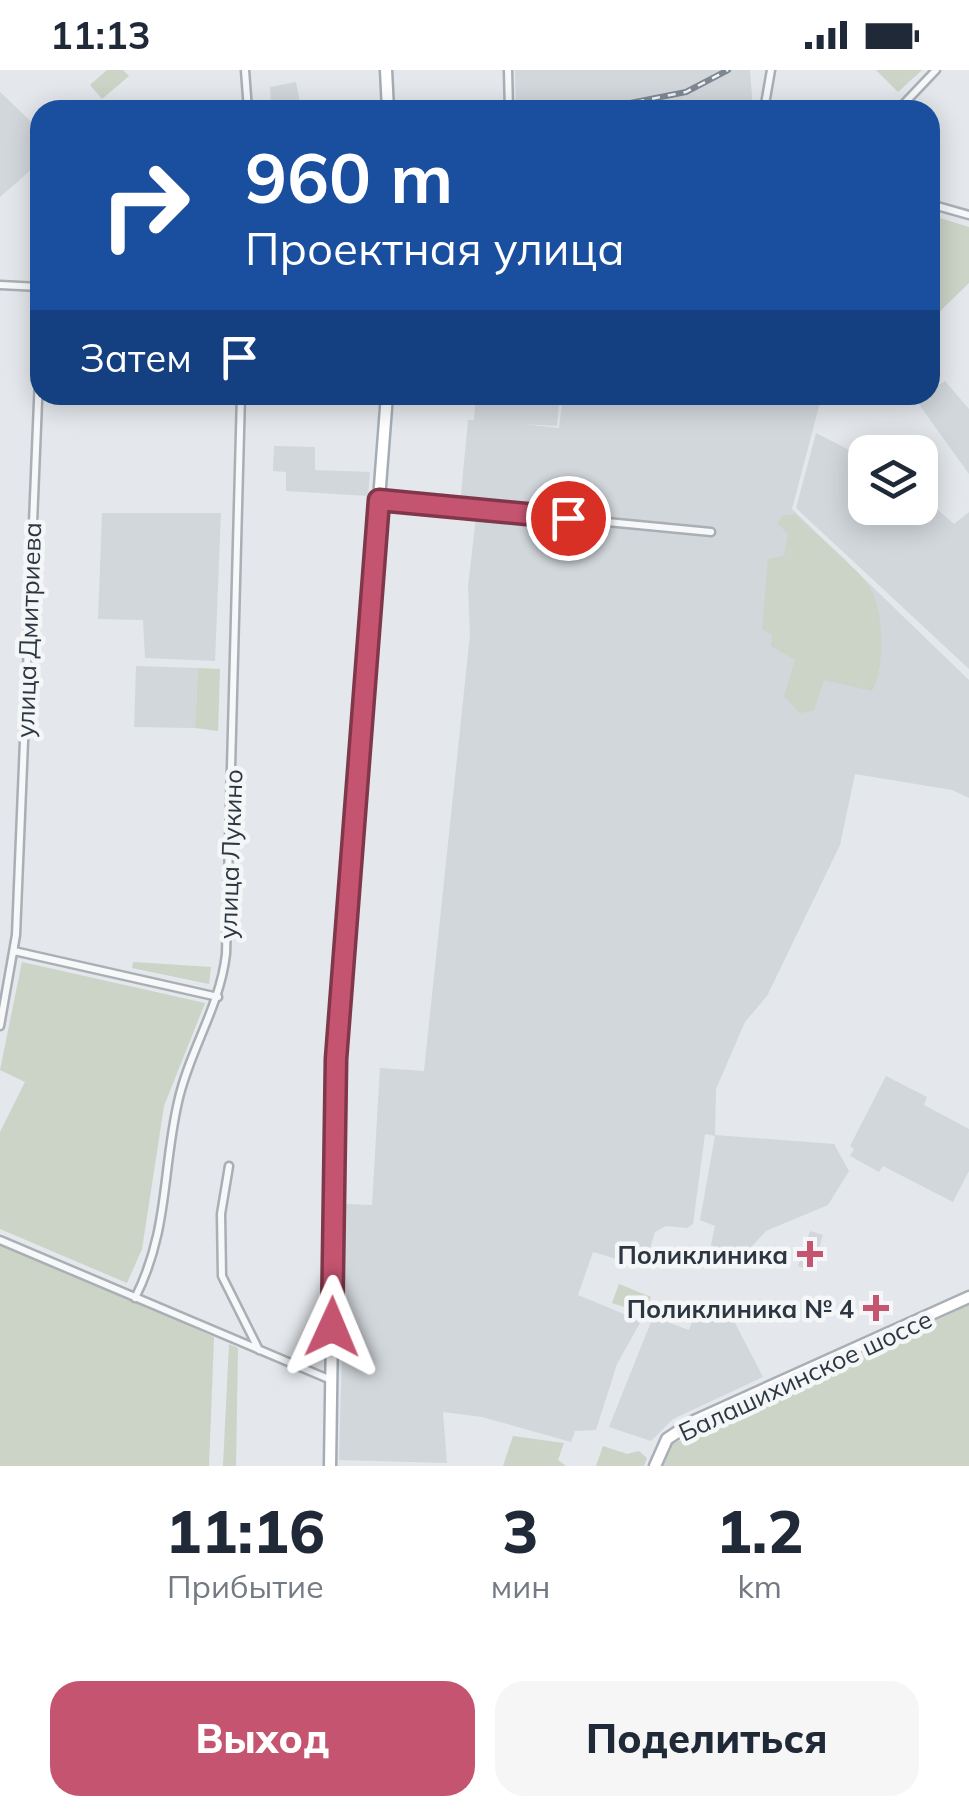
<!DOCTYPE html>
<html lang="ru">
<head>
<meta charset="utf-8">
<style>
  body { margin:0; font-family:Mulish,sans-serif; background:#f6f6f7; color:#1f2937; height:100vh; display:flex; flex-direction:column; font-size:38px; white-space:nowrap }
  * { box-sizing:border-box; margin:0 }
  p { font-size:32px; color:#747a83 }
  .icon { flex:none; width:55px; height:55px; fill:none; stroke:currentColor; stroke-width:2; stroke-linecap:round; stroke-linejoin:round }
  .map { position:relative; height:1396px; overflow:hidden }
  .sheet { display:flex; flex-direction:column; background:#fff; flex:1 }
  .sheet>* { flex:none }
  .banner { position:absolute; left:30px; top:30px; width:910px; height:305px; border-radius:30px; box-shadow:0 5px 25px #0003; background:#1a4fa0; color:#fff; overflow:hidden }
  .fabs { position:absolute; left:848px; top:365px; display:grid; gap:20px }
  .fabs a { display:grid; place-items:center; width:90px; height:90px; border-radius:20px; background:#fff; box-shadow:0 5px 25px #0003; font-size:50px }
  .pin { position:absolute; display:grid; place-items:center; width:85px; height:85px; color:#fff; margin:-42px; border:5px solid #fff; border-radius:50%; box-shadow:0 2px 10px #0007 }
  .me { position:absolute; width:110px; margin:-55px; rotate:1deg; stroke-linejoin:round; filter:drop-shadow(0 0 8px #0008) }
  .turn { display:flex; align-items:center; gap:35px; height:210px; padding:0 50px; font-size:45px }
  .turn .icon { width:130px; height:130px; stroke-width:2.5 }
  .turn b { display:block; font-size:70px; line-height:85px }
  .then { display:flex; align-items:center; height:95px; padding:0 50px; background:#0003; gap:20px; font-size:38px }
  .eta { display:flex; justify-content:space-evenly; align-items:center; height:170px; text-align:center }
  .eta b { font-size:60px; font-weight:800; line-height:70px }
  .primary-button { display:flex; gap:20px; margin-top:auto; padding:20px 50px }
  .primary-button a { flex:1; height:115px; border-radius:30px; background:#c55470; color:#fff; font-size:40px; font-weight:800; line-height:115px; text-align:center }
  .primary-button a+a { background:#f6f6f7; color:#1f2937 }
  .status { display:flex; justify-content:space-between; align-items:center; height:70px; padding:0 50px; background:#fff; direction:ltr }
  .status svg { height:28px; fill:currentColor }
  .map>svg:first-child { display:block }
  .built { fill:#d2d7dc }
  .green { fill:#cbd4c6 }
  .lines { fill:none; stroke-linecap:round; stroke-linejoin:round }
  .minor-casing { stroke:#a9afb5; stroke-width:11 }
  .secondary-casing { stroke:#a9afb5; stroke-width:15 }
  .primary-casing { stroke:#a4adb6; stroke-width:15 }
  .minor { stroke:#f6f8f9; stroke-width:6 }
  .secondary { stroke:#fff; stroke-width:10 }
  .primary { stroke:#fff; stroke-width:10 }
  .rail-casing { stroke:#7e8893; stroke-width:6 }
  .rail { stroke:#f4f6f8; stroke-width:2.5; stroke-dasharray:8; stroke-linecap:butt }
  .route-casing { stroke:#803749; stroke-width:25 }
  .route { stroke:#c55470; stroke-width:18 }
  .poi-dot { fill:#c55470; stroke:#f4f6f8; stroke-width:4 }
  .labels { text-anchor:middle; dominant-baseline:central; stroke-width:9; stroke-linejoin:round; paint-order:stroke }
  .street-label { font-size:25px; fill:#2d3742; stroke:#f4f6f8 }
  .poi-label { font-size:25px; font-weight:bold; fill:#2d3742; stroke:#f4f6f8; text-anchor:end }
</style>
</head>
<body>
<div class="status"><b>11:13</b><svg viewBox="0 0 49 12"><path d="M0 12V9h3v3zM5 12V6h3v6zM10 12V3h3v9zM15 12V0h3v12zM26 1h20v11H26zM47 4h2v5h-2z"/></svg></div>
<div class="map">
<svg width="969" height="1396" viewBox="0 0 969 1396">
  <rect width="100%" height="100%" fill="#e4e7eb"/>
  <!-- built -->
  <path class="built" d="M515,0H750L753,40H516Z
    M296,12L301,37L337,34L338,40H251V35L271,33L270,17Z
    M0,22L40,60V92L0,127Z
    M945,311L969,339V404L915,329L930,325V320Z
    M476,325H560L557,356L521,354L559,358L563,325H822L792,439L969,610V728L952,720L855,704L840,775L767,926L745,952L716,1019L715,1065L834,1074L849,1101L828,1135L766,1161L739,1190L711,1175L715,1156L700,1150L715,1066L705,1064L693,1154L687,1158L666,1156L655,1162L644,1197L593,1182L578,1225L641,1251L617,1294L596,1360L575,1361L571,1372L482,1347L443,1342L447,1393L339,1390L346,1134L372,1135L380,998L424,1001L470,565L468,517L477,438L460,435L468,350H474Z
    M816,363L865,388V438H920V424L954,454L969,442V599L796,438Z
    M274,376L315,377V400L370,402L368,426L286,421V402L273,401Z
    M102,443H221L215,591L145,588L143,550L98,549Z
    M136,596L198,598L195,658L134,657Z
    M886,1006L927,1027L924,1035L969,1059V1101L953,1132L883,1096L879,1102L850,1086L854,1079L850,1076Z
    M810,1161L823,1165L812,1201L798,1196Z
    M697,1238L733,1249L763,1307L673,1349L651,1371L609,1357L653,1247L689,1260Z"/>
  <!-- green -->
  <path class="green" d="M107,0H123L129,6L102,29L90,15Z
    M876,0H922L898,22Z
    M930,145L969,157V213L933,248Z
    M795,444C811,460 865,504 872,521C884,546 885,598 872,621L824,610L814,641L799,643L784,626L795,590L771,576L772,565L762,559L768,489L784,486L788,464L777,453L782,446Z
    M198,598L220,599L218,661L195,658Z
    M22,892L205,933L164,1036L142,1179L127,1213L0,1159V1062L25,1012L0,1000Z
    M133,892L211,897L209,914L132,898Z
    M0,1169L214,1267L209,1396H0Z
    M619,1214L651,1227L645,1244L612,1233Z
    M969,1235V1396H662L670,1375Z
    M229,1274L238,1278L236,1396H223Z
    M513,1366L564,1373L558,1390L566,1396H503Z
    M603,1376L627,1384L639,1381L647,1388L644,1396H596Z"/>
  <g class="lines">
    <defs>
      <path id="minor" d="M245,0L248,40
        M508,0L509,40
        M764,40L771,0
        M898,40L936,0
        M930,134L969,145
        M0,215L40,217
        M379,430L711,462
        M14,881L218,927
        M0,956L16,865L40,283
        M229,1096L221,1144L222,1206L259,1280
        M0,1170L331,1310
        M135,1228C169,1161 162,1102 178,1032C189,981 220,937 226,884L241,325"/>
      <path id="secondary" d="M655,1396L667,1369L694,1351L969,1227"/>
      <path id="primary" d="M386,0L388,40
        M330,1396L336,989L387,325"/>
    </defs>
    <!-- minor casing -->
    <use href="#minor" class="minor-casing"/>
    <!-- secondary casing -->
    <use href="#secondary" class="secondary-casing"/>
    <!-- primary casing -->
    <use href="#primary" class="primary-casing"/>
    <!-- minor -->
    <use href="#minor" class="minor"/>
    <!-- secondary -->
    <use href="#secondary" class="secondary"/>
    <!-- primary -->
    <use href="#primary" class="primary"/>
    <defs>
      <path id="rail" d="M605,38L686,22L728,0"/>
    </defs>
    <!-- rail casing -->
    <use href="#rail" class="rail-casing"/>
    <!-- rail -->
    <use href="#rail" class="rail"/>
  </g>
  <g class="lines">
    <defs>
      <path id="route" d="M332,1257L336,989L379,430L568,448"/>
    </defs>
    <!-- route casing -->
    <use href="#route" class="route-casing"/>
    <!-- route -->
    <use href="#route" class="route"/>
  </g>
  <!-- markers -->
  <g class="poi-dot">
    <path d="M805 1169h10v10h10v10h-10v10h-10v-10h-10v-10h10z"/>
    <path d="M871 1223h10v10h10v10h-10v10h-10v-10h-10v-10h10z"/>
  </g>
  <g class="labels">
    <!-- street labels -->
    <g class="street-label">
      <text transform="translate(28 560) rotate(-88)">улица Дмитриева</text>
      <text transform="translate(230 784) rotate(-88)">улица Лукино</text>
      <text transform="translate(805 1305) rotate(-25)">Балашихинское шоссе</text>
    </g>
    <!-- poi labels -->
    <g class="poi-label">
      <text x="788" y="1184">Поликлиника</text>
      <text x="854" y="1238">Поликлиника № 4</text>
    </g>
  </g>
</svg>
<div class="fabs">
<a><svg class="icon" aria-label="layers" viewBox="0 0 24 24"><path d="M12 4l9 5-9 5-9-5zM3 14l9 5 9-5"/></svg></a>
</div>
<div class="pin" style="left:568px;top:448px;background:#d93025"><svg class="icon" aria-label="arrive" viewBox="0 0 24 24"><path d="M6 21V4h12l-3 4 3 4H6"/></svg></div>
<svg class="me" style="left:332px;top:1257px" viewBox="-20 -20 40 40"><path d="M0-17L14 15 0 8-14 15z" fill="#c55470" stroke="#fff" stroke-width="4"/></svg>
<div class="banner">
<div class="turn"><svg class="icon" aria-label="right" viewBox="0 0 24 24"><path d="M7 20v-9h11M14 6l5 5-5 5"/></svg><div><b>960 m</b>Проектная улица</div></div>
<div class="then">Затем<svg class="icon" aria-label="arrive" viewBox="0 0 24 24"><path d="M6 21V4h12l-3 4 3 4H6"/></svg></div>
</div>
</div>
<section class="sheet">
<div class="eta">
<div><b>11:16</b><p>Прибытие</p></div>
<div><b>3</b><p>мин</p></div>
<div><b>1.2</b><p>km</p></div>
</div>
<div class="primary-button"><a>Выход</a><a>Поделиться</a></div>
</section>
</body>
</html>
